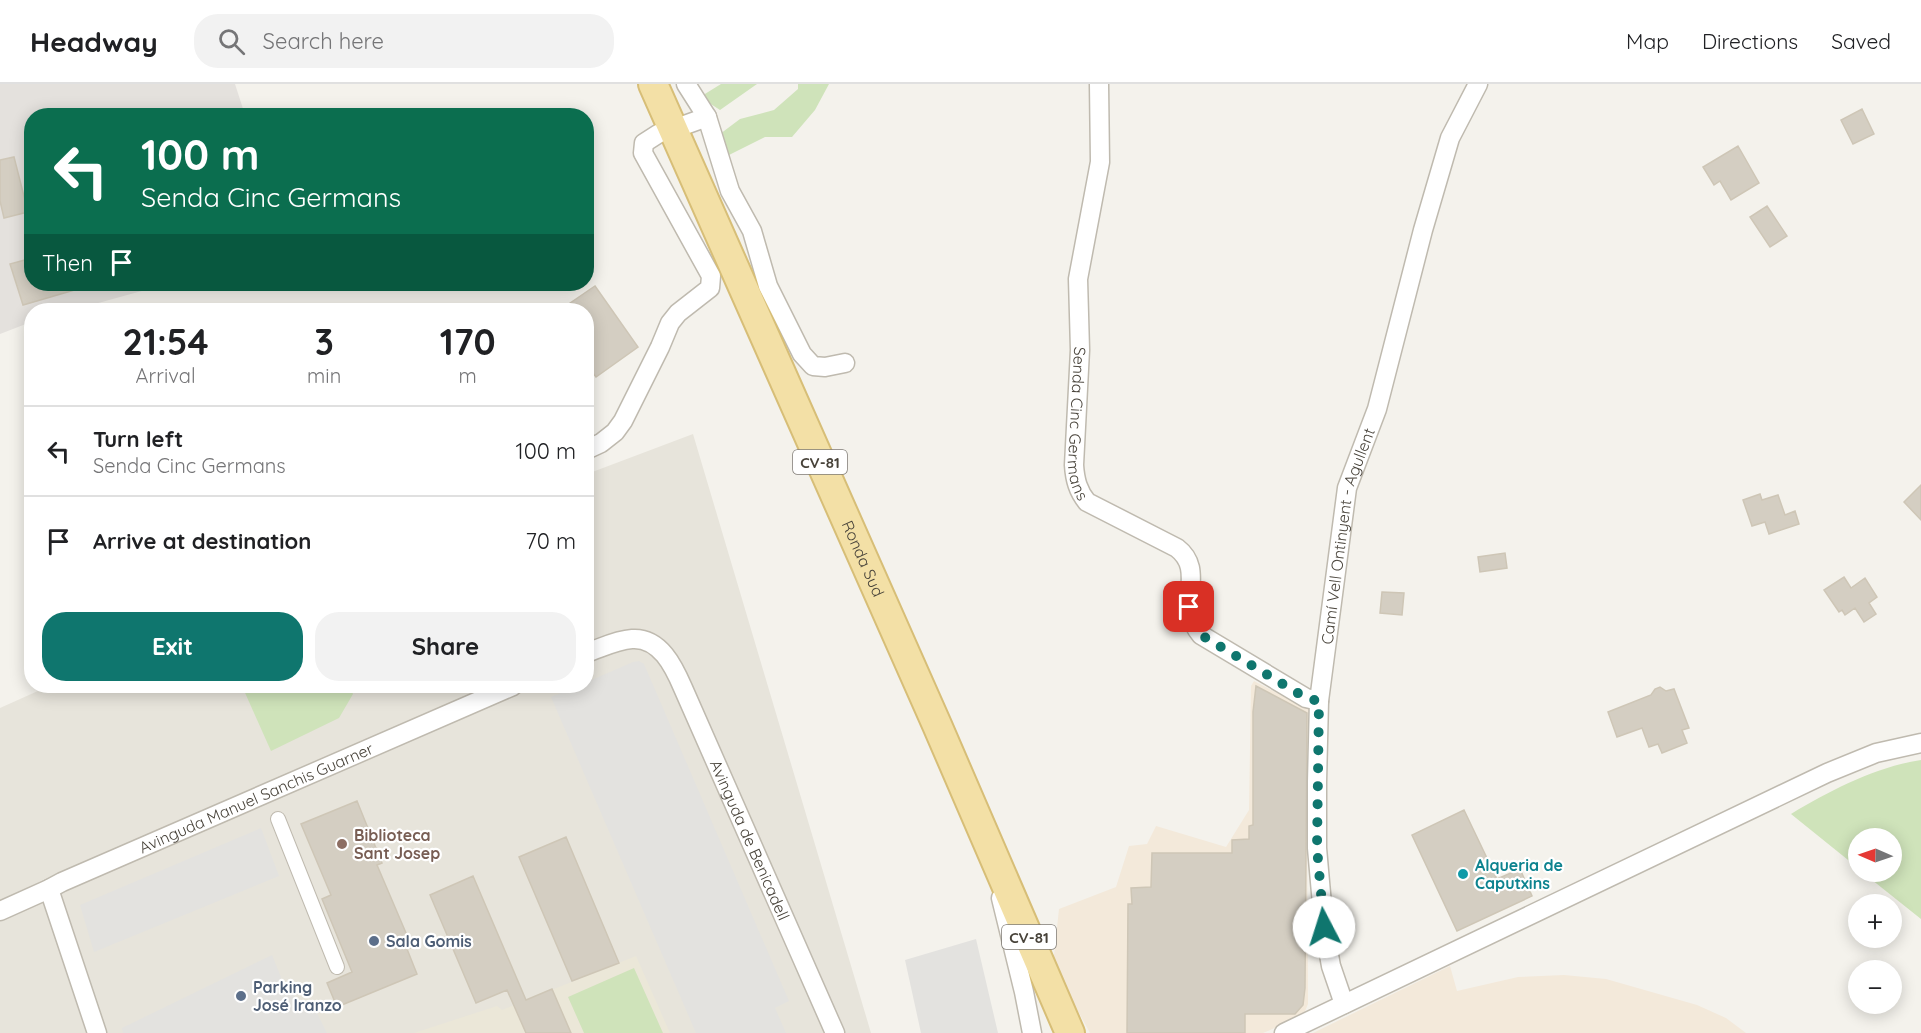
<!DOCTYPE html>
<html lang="en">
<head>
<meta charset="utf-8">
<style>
  body { margin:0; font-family:Quicksand,sans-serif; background:#f2f2f2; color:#202124; height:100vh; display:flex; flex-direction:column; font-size:22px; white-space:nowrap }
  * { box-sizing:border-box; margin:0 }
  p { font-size:20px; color:#757577 }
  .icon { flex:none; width:33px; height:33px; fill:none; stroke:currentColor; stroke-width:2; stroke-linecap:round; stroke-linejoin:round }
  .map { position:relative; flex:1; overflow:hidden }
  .drawer { position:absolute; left:24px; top:219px; width:570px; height:390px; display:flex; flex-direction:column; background:#fff; border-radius:24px; box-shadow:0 3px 15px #0003 }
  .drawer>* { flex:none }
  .top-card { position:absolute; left:24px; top:24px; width:570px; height:183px; border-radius:24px; box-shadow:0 3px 15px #0003; background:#0b6e4f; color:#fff; overflow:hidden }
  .needle { width:39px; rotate:272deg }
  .buttons { position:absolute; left:1848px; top:744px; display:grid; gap:12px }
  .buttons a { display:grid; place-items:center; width:54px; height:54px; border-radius:50%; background:#fff; box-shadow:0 3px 15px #0003; font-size:30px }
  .pin { position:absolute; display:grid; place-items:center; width:51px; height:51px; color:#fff; margin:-26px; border-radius:12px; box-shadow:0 3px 9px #0006 }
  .me { position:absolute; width:66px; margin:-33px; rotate:355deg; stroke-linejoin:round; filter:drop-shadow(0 0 4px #0008) }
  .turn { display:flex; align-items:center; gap:21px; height:126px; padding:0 18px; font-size:27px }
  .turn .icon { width:78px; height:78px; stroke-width:2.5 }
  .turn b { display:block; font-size:42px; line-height:51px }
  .then { display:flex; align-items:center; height:57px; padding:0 18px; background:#0003; gap:12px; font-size:22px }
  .eta { display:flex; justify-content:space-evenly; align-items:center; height:102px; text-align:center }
  .eta b { font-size:36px; font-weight:800; line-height:42px }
  .cta { display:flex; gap:12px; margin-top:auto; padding:12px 18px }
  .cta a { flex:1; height:69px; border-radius:24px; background:#0f766e; color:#fff; font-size:24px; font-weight:800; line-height:69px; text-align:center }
  .cta a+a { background:#f2f2f2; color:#202124 }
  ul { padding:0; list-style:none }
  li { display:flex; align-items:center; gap:18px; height:90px; padding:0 18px; border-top:2px solid #e0e0e0 }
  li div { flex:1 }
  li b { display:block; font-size:22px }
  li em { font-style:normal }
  header { display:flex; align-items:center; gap:36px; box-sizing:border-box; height:84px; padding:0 30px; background:#fff; border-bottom:2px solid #e0e0e0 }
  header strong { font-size:28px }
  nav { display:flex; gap:33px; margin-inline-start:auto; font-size:21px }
  .search { width:420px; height:54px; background:#f2f2f2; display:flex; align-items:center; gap:15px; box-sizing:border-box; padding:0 21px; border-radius:24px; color:#757577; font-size:22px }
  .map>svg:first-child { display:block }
  .residential { fill:#e7e4db }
  .commercial { fill:#f3e9da }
  .industrial { fill:#e4e1dd }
  .education { fill:#ebe7d8 }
  .green { fill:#cfe3ba }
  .parking { fill:#e3e2df }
  .building { fill:#d4cec2; stroke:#cec6b6; stroke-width:1.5 }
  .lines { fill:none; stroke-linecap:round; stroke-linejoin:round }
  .pedestrian-casing { stroke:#bfbaaf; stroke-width:16 }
  .minor-casing { stroke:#bfbaaf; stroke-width:21 }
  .primary-casing { stroke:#d7be77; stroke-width:32 }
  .pedestrian { stroke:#fff; stroke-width:14 }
  .minor { stroke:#fff; stroke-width:18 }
  .primary { stroke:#f3e0a6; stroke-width:28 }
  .route { stroke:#0f766e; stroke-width:10; stroke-dasharray:0 18 }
  .education-dot { fill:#8d6e63; stroke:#fff; stroke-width:2 }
  .culture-dot { fill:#0f9aa8; stroke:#fff; stroke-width:2 }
  .service-dot { fill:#5c6f8a; stroke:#fff; stroke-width:2 }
  .labels { text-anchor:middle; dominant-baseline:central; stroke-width:4.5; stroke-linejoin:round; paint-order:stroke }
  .shield { fill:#fff; stroke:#7f7b75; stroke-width:1.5 }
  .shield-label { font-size:15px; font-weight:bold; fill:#48433a }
  .street-label { font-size:16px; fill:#48433a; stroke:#fff }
  .education-label { font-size:16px; font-weight:bold; fill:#785e54; stroke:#fff; text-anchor:start }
  .culture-label { font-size:16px; font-weight:bold; fill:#0d838f; stroke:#fff; text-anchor:start }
  .service-label { font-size:16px; font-weight:bold; fill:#4e5e75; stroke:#fff; text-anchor:start }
</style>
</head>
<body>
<header>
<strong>Headway</strong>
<div class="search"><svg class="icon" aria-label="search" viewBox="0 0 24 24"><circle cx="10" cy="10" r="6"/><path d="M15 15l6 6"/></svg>Search here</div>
<nav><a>Map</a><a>Directions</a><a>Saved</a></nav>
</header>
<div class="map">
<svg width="1921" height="949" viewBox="0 0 1921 949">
  <rect width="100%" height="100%" fill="#f4f2ec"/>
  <!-- residential -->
  <path class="residential" d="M693,350L871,949H0V624L49,602H586L587,390Z"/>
  <!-- commercial -->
  <path class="commercial" d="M1254,597L1309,625L1307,729L1308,920L1303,932L1263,949H1090L1053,881L1059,825L1116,803L1129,762L1147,760L1156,742L1226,763L1249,726L1251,602Z
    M1450,882L1457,907L1518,893L1564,891L1606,895L1697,921L1726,934L1746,949H1313Z"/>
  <!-- industrial -->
  <path class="industrial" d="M0,0H235L245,31L32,32V200H167L73,226H32L31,238L0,250Z"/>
  <!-- education -->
  <path class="education" d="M636,872L670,949H414L497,922L502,926Z"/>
  <!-- green -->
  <path class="green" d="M721,0H757L720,26L700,13Z
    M798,0H829L815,26L792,53H765L727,72L720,50L740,35L774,26L798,5Z
    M242,602H349L353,610L339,634L271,667Z
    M1921,676V835L1862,788H1892V754H1858V784L1791,730C1831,706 1875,683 1921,676Z
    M634,884L663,949H584L568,913Z"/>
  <!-- parking -->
  <path class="parking" d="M639,577L644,580L789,917L775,924L786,949H696L551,613L578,602H586L587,598L633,578Z
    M261,744L279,792L94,868L80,821Z
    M976,855L998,949H921L905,876Z
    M272,871L286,906L316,927L327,949H123L122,944Z"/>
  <!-- building -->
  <path class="building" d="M1862,25L1874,50L1853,60L1841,36Z
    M1738,62L1759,99L1731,116L1720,97L1714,101L1703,83Z
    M14,73L28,128L4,134L0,117V76Z
    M1767,122L1787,152L1770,163L1750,133Z
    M32,174V200H85V203L23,221L10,180Z
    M595,202L638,263L596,293L586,280V226H560Z
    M1921,401V436L1904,418Z
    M1760,410L1762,416L1778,411L1785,431L1795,427L1799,440L1769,450L1765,438L1752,442L1743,416Z
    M1505,469L1507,484L1480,488L1478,473Z
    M1844,493L1851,504L1865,494L1877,513L1869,519L1876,530L1864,538L1855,524L1845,531L1842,526L1839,528L1824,506Z
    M1382,508L1404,509L1402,531L1380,529Z
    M1256,602L1307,629L1305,904L1303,921L1295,930H1245V949H1127L1128,820H1132L1131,804L1151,803L1152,769H1232V756L1249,755V742L1253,741V628Z
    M1660,603L1666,607L1674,605L1689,644L1682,646L1687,659L1662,669L1658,660L1649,663L1642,644L1617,653L1608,628L1651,611L1655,605Z
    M357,717L382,779L377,781L412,863L407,865L417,890L337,923L327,899L352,888L322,815L331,811L301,740Z
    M1464,726L1497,795L1520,785L1532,812L1457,847L1412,751Z
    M566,753L619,879L572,897L519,773Z
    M473,792L526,916L552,905L571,949H526L507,906L476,919L430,811Z"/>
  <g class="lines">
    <defs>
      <path id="pedestrian" d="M278,735L337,883"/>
      <g id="minor">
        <path d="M686,0L707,33L730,107L752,147L768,202L802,270L813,282L825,283L845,279"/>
        <path id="s1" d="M1099,0L1100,78L1078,195L1080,266L1074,381C1075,396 1078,407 1087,418L1177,464C1207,487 1175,520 1201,551L1306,614L1319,617"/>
        <path d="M682,42L707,33"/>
        <path d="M586,366L601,359L615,348L623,337L660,263L670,239L678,229L710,204L711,192L643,69L644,59L658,50"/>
        <path id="s2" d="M586,569C601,564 616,556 632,555C660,553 674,583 683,604L835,949"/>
        <path d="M49,805L97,949"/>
        <path d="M1001,814L1024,908L1032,949"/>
        <path id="s3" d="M0,827L49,805L62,798L513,602"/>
        <path id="s4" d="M1344,920L1331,882L1324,843L1317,764V698L1319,617L1347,404L1377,325L1423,146L1450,54L1478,0"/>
        <path d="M1284,949L1827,689L1876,669L1921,659"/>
      </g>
      <g id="primary">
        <path id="s5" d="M653,0L937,641L1070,949"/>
      </g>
    </defs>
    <!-- pedestrian casing -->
    <use href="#pedestrian" class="pedestrian-casing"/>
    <!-- minor casing -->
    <use href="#minor" class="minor-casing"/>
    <!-- primary casing -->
    <use href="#primary" class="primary-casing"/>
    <!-- pedestrian -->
    <use href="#pedestrian" class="pedestrian"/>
    <!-- minor -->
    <use href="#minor" class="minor"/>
    <!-- primary -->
    <use href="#primary" class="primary"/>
  </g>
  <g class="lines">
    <!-- route -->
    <path class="route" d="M1189,523L1194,542L1201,551L1306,614L1319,617L1317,764L1324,843"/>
  </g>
  <!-- markers -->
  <circle class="education-dot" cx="342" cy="760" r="6"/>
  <circle class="culture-dot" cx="1463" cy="790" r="6"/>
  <g class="service-dot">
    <circle cx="374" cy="857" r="6"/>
    <circle cx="241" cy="912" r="6"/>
  </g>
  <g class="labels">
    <!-- shield labels -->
    <g class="shield">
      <rect x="793" y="366" width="54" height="24" rx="4.5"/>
      <rect x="1002" y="841" width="54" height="24" rx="4.5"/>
    </g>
    <g class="shield-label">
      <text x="820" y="378">CV-81</text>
      <text x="1029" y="853">CV-81</text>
    </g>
    <!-- street labels -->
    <g class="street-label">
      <text stroke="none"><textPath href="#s1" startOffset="342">Senda Cinc Germans</textPath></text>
      <text stroke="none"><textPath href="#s4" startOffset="474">Camí Vell Ontinyent - Agullent</textPath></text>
      <text stroke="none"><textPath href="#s5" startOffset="519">Ronda Sud</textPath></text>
      <text stroke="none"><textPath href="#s3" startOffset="280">Avinguda Manuel Sanchis Guarner</textPath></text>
      <text stroke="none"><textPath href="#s2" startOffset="290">Avinguda de Benicadell</textPath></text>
    </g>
    <!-- education labels -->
    <g class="education-label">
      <text x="354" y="751">Biblioteca<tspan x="354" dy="18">Sant Josep</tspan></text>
    </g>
    <!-- culture labels -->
    <g class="culture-label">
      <text x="1475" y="781">Alqueria de<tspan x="1475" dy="18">Caputxins</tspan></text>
    </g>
    <!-- service labels -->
    <g class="service-label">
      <text x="386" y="857">Sala Gomis</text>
      <text x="253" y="903">Parking<tspan x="253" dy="18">José Iranzo</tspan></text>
    </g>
  </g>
</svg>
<div class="buttons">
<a><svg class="needle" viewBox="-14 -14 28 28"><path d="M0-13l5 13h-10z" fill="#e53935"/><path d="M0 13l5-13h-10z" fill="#757577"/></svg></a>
<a>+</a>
<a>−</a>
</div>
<div class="pin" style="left:1189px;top:523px;background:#d93025"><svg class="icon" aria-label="arrive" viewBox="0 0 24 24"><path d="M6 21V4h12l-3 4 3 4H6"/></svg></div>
<svg class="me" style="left:1324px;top:843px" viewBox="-20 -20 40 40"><circle r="19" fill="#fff"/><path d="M0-13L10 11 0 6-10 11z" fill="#0f766e"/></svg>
<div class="top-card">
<div class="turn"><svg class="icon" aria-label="left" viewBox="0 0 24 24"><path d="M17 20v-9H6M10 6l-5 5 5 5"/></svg><div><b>100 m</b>Senda Cinc Germans</div></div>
<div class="then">Then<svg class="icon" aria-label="arrive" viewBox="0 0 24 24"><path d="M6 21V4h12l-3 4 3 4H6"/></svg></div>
</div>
<section class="drawer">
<div class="eta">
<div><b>21:54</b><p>Arrival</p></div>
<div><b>3</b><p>min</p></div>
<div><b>170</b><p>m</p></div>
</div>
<ul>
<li><svg class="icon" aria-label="left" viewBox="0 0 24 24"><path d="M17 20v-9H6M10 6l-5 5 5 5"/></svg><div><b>Turn left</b><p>Senda Cinc Germans</p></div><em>100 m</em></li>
<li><svg class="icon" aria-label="arrive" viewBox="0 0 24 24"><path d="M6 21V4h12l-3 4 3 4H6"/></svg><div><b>Arrive at destination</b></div><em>70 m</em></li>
</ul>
<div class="cta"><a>Exit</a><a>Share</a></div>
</section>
</div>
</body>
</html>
